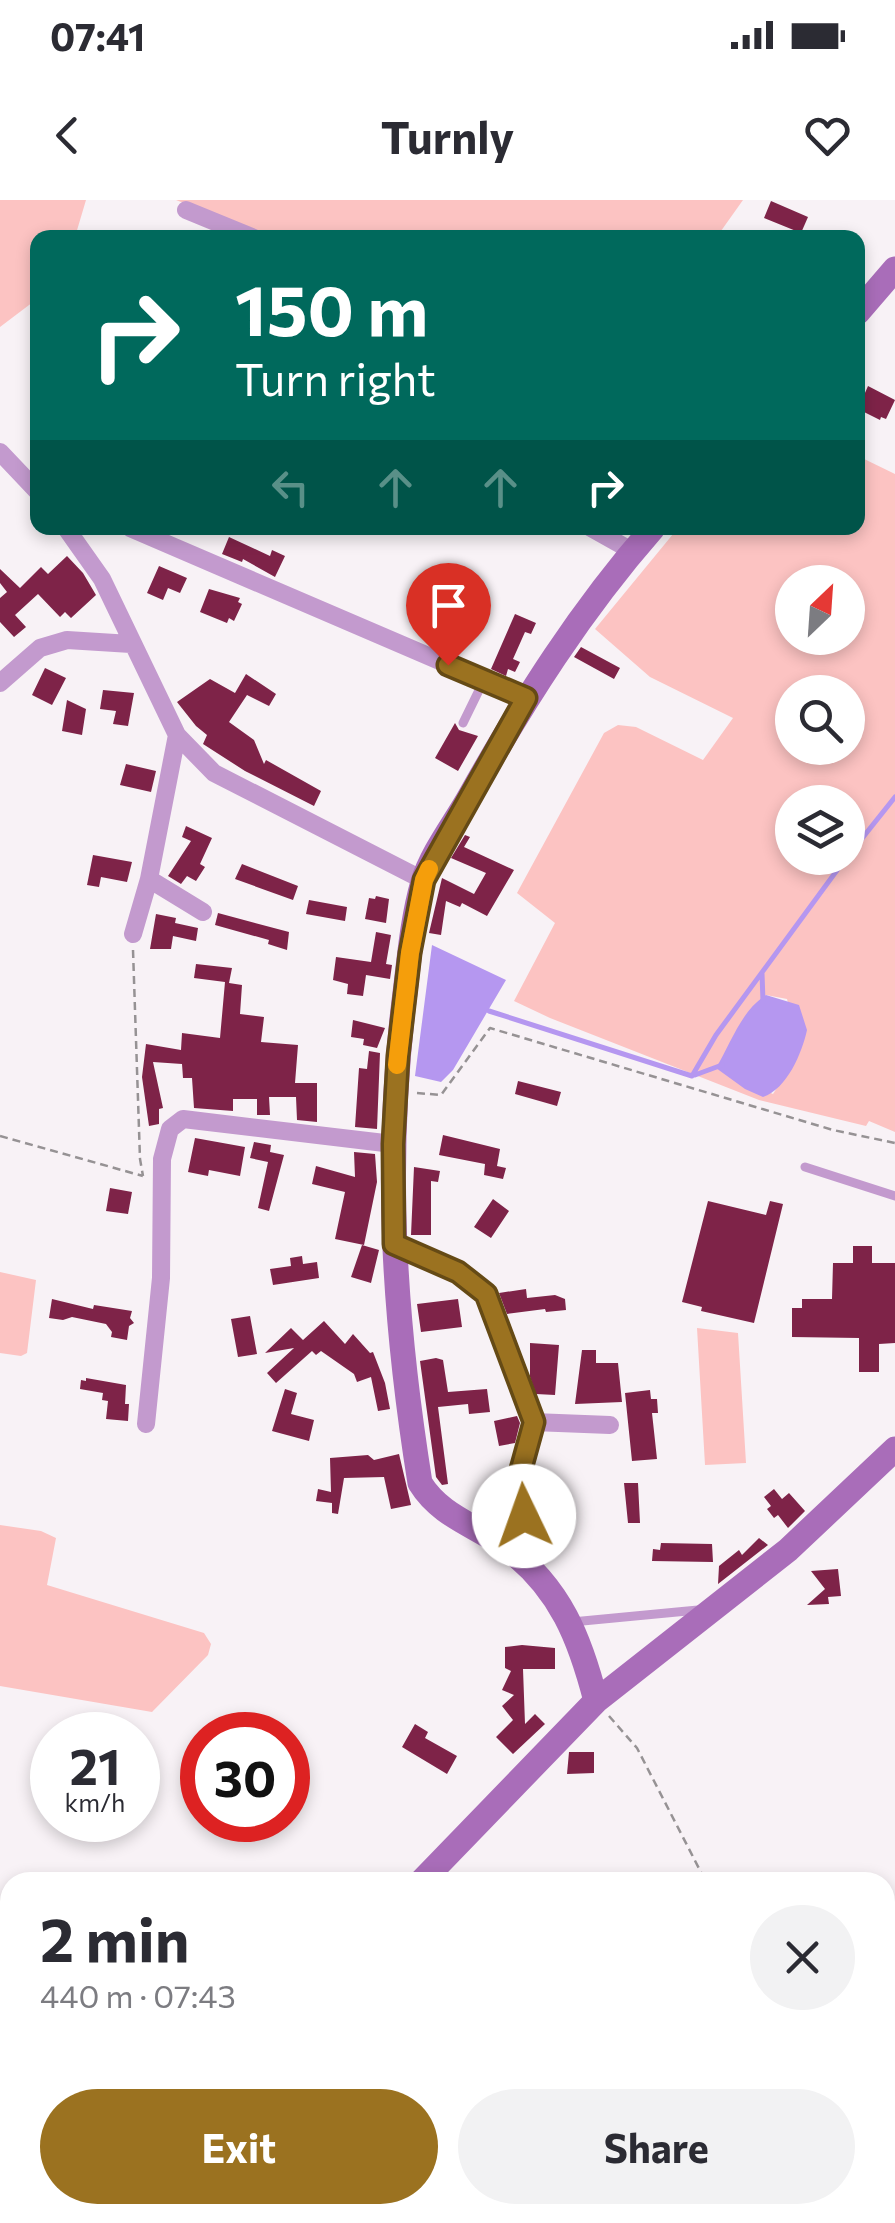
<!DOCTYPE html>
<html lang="en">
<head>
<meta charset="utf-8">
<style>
  body { margin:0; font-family:Commissioner,sans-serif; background:#f2f2f3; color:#2b2b33; height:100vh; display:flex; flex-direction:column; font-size:38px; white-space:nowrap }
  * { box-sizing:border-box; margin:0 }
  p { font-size:32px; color:#7c7c81 }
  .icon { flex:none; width:55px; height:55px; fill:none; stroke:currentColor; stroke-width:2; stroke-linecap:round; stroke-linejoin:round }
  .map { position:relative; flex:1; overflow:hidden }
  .side { position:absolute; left:0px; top:1672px; width:895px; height:352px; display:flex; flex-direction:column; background:#fff; border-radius:30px 30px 0 0; box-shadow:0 5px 15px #0003 }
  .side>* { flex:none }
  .top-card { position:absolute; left:30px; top:30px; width:835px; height:305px; border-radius:20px; box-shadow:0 5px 15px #0003; background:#00695c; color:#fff; overflow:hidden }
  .needle { width:65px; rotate:25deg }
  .controls { position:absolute; left:775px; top:365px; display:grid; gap:20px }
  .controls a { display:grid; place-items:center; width:90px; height:90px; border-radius:50%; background:#fff; box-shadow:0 5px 15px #0003; font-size:50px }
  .speed { position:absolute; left:30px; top:1512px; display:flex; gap:20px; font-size:50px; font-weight:700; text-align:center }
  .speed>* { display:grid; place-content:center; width:130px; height:130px; border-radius:50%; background:#fff; box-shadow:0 5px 15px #0003; line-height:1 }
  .speed small { font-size:25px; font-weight:400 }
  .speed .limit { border:15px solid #d22; background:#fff; color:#111 }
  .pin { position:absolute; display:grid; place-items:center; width:85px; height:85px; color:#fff; margin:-102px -42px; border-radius:50% 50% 50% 0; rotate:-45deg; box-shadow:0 0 10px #0007 }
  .pin .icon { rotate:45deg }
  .me { position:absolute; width:110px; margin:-55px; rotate:357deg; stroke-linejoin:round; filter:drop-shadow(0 0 8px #0008) }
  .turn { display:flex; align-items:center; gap:35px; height:210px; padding:0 40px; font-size:45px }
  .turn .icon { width:130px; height:130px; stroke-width:2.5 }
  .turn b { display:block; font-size:70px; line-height:85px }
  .lanes { display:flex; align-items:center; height:95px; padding:0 40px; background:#0003; justify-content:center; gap:50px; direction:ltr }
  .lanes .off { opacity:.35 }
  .round { display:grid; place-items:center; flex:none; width:105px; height:105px; border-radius:52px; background:#f2f2f3 }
  .head { display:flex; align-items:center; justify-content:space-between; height:170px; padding:0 40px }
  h1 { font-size:60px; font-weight:700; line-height:75px }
  .cta { display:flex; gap:20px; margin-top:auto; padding:20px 40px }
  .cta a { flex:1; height:115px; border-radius:60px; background:#9b7220; color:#fff; font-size:40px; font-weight:700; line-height:115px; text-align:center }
  .cta a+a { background:#f2f2f3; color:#2b2b33 }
  .status { display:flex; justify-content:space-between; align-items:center; height:70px; padding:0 50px; background:#fff; direction:ltr }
  .status svg { height:28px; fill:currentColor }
  header { display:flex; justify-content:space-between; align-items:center; height:130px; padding:0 40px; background:#fff; font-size:45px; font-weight:700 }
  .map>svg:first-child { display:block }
  .green { fill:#fcc3c2; fill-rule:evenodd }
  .water { fill:#b597f0 }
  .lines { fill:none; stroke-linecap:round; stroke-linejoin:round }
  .stream { stroke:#b597f0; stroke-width:5 }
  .building { fill:#7e2348 }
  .path { stroke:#969294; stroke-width:2.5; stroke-dasharray:8 5; stroke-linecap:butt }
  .lane { stroke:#c39ace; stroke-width:9 }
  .street { stroke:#c39ace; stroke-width:18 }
  .secondary { stroke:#a96db9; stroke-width:25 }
  .route-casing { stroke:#654a15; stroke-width:25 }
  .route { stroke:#9b7220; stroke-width:18 }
  .slow { stroke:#f59e0b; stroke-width:18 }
</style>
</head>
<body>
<div class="status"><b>07:41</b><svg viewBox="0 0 49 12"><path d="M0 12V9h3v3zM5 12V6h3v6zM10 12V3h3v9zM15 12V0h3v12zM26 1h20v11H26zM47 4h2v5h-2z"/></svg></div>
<header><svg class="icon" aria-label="back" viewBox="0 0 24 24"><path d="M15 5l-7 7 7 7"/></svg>Turnly<svg class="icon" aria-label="heart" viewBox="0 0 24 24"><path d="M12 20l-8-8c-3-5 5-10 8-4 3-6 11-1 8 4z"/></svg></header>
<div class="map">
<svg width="895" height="2023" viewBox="0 0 895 2023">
  <rect width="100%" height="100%" fill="#f8f2f6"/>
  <!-- green -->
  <path class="green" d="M0,0H86L75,37L38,38L37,99L0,127Z
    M176,0H743L716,38L269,37Z
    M858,256L895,274V932L869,921L866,926L759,900L550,818L514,801L555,723L517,693L604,533L618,525L636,527L703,560L733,518L650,477L595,429L678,328H858ZM792,382H848V438H792ZM792,492H848V548H792ZM792,602H848V658H792ZM766,795L787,799L800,852L773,894L716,868Z
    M0,1072L36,1080L27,1153L21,1156L0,1153Z
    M697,1128L738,1133L746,1263L705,1265Z
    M0,1325L41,1331L56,1338L47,1385L204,1433L211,1444L208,1455L152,1512L0,1486Z"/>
  <!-- water -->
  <path class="water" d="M432,745L506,780L453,870L441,882L415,876Z
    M766,795L799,805L807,830C802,853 787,889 763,897L745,889L716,868C731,843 741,811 766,795Z"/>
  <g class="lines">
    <!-- stream -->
    <path class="stream" d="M848,656L895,597
      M762,773L763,802
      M489,811L692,876L716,835L846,658
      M695,875L722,865"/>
  </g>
  <!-- building -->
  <path class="building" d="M771,1L808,17L801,33L764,18Z
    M868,186L895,200L886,219L881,217L880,220L858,209Z
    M229,337L270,356L272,350L285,356L275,377L243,359L242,362L222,354Z
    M67,356L83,373L96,395L71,418L65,412L60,417L38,394L15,415L26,427L14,437L0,422V398L7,392L0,383V369L20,388L41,367L48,374Z
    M159,366L187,378L180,393L168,388L163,400L147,393Z
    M209,389L240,398L238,402L242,404L234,421L229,418L227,423L200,412Z
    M515,414L536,423L531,434L525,432L513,459L520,462L515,472L508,469L506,476L491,469Z
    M581,447L620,468L614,479L574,457Z
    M45,468L66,478L52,505L32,495Z
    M246,474L276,494L269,506L247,495L229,522L254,540L264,564L266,560L321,591L314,606L245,571L203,544L207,535L196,526L177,502L210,479L235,493Z
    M103,490L134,493L128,526L113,524L116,511L100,509Z
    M67,500L86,509L82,535L62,531Z
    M455,523L459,530L478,536L458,571L435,558Z
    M126,564L156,571L151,592L120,585Z
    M186,626L212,638L200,664L205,667L196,681L187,676L181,684L168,676L191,641L182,637Z
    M465,635L470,637L464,647L514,670L487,716L462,703L460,707L446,701L441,735L429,733L442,678L474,694L486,673L451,658Z
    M93,655L132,662L127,682L101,677L99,687L87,685Z
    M242,664L298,686L293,700L235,679Z
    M376,696L389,699L386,723L365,719L369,698L375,699Z
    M309,700L347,707L345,721L306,714Z
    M218,713L289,732L287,750L268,744L269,740L215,725Z
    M156,714L176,718L175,723L198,728L196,741L173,736L171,749H150Z
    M376,732L391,735L386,764L392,765L390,779L366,775L363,796L347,794L348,784L333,780L336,757L371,762Z
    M196,764L232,768L229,783L242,785L240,814L264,817L261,842L298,845L295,883H317V922L297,920L296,897H269L270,915H257V899H233V911L194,908L192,878H183L182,864L153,862L163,908L159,909V924L149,926L142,877L146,844L181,850L182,833L220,838L225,782L194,778Z
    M353,820L385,828L377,848L363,845L364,839L351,837Z
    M369,851L380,853L377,929L355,927L359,868L367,869Z
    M518,881L561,892L557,906L515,894Z
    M443,935L500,949L497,966L506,968L503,979L484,975L485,964L439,955Z
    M195,938L245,947L240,976L209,970L208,976L188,972Z
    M254,942L271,945L270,952L284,955L269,1011L258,1008L268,962L250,958Z
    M354,952L375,954L377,982L364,1045L335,1039L345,992L312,984L316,966L355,977Z
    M414,967L440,971L438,982L431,981V1035H411Z
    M110,988L132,992L128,1014L106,1011Z
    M493,999L509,1011L491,1038L474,1027Z
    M708,1001L766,1015L770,1001L783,1004L754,1123L701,1111L702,1107L682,1102Z
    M362,1045L379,1050L371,1083L351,1077Z
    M853,1046H872V1063H895V1143L879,1144V1172H859V1138L792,1137V1108H802V1099H832L833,1063H853Z
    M302,1056L303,1064L317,1062L319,1078L273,1085L270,1069L291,1066L290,1058Z
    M526,1089L527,1098L555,1095L565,1099L566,1110L546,1112L545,1109L507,1114L499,1093Z
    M52,1099L93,1109L94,1105L132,1111L130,1118L134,1123L129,1126L127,1140L111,1137L112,1132L106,1124L72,1117L63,1120L49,1118Z
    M458,1099L462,1127L421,1132L417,1104Z
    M250,1116L257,1154L238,1157L231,1119Z
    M324,1121L345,1144L353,1134L370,1153L373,1152L385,1183L390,1209L378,1211L371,1177L357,1182L354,1174L321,1151L316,1155L312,1151L276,1183L267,1173L294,1148L265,1153L291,1128L303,1140Z
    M530,1143L559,1145L555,1195L536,1194L530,1177Z
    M582,1150H596V1163H618L622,1202L575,1204Z
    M436,1158L443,1160L448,1192L487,1189L490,1212L469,1214L468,1204L438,1207L448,1284L442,1285L436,1277L420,1161Z
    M86,1178L126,1185L125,1204H129L128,1221L106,1219L108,1201L102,1200L103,1193L80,1189L81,1180L86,1181Z
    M285,1189L297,1193L291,1214L314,1220L309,1241L272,1231Z
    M650,1190L651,1199H657L658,1213H652L657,1259L632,1261L625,1193Z
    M517,1216L520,1223L515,1243L499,1246L494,1221Z
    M399,1254L411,1305L391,1309L384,1277L344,1278L338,1314L332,1313V1303L316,1301L318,1289L331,1292L330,1258L368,1255L374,1260Z
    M541,1276L546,1335L527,1337L536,1316L533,1277Z
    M508,1283L510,1305L487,1308L485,1286Z
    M624,1283H638L640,1323H628Z
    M774,1289L782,1299L789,1293L805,1311L788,1328L778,1315L774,1318L767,1309L771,1306L764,1297Z
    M759,1338L768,1345L718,1384L719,1366L739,1350L742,1355Z
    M661,1343L712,1344L713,1362L652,1361L653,1349L660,1350Z
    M838,1369L841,1396L828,1397L829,1404L807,1405L825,1389L811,1371Z
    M522,1445L555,1448V1469H523L525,1524L535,1514L545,1524L513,1554L496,1537L513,1520L502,1506L514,1495L502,1490L511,1471L505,1468V1447Z
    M415,1524L428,1532L425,1538L457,1556L447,1574L402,1547Z
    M569,1552H594V1573L567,1574Z"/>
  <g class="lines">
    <!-- path -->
    <path class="path" d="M133,750L140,959L143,976
      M417,893L441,895L490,828L833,930L895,943
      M0,936L143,976
      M609,1516L637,1548L706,1682
      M0,1782L10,1784
      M765,2015L766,2023"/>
    <!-- lane -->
    <path class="lane" d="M463,523L484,480
      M805,967L895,996
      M572,1422L698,1410"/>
    <!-- street -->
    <path class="street" d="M186,10L254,38
      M0,252L38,292
      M66,328L102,379L177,535L214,573L423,680
      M130,328L526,498
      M591,328L632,351
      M0,483L40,448L67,440L131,444
      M149,679L203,712
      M133,734L149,679L177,535
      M394,1044L458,1072L486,1094L533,1222L520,1273L524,1316L506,1347
      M533,1222L610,1225
      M146,1224L161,1078L162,959L170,929L183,919L393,944"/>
    <!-- secondary -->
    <path class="secondary" d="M858,112L895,69
      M596,1501C580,1439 561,1389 507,1348C476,1325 441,1317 420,1283C394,1120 384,966 404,801C409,762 412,720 423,682C432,652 455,623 470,596C524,500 581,410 653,328
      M421,1682L596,1501L788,1350L895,1249
      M0,2023L13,2015"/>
  </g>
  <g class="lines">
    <defs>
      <path id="route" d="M448,465L526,498L424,680L410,753L398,856L393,944L394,1044L458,1072L486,1094L534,1222L520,1273L524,1316"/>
    </defs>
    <!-- route casing -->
    <use href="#route" class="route-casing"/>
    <!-- route -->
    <use href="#route" class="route"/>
    <!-- slow -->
    <path class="slow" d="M397,865L410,753L424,680L429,669"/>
  </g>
</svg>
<div class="controls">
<a><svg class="needle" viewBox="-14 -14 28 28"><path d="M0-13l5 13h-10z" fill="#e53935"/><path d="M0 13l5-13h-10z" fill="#7c7c81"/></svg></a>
<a><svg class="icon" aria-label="search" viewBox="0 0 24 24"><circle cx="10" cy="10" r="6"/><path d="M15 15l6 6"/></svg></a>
<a><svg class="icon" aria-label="layers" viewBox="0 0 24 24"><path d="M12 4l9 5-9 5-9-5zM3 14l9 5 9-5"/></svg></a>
</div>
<div class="speed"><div>21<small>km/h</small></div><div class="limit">30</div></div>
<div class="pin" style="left:448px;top:465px;background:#d93025"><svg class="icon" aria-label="arrive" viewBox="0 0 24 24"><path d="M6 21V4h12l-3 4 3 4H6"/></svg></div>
<svg class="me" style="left:524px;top:1316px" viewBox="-20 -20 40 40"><circle r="19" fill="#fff"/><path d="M0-13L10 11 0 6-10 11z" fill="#9b7220"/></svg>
<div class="top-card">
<div class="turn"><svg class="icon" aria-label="right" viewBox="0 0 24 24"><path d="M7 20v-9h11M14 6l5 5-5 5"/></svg><div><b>150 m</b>Turn right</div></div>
<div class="lanes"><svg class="icon off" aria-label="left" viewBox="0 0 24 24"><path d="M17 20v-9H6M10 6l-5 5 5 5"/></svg><svg class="icon off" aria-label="ahead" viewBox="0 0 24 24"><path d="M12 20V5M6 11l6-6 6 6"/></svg><svg class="icon off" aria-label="ahead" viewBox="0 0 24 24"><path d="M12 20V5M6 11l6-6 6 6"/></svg><svg class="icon" aria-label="right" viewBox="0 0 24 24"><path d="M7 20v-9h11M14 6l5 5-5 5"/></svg></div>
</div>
<section class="side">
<div class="head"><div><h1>2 min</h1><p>440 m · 07:43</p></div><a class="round"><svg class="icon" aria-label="close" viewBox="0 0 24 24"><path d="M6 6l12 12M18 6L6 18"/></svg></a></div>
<div class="cta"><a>Exit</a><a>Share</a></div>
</section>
</div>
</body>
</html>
